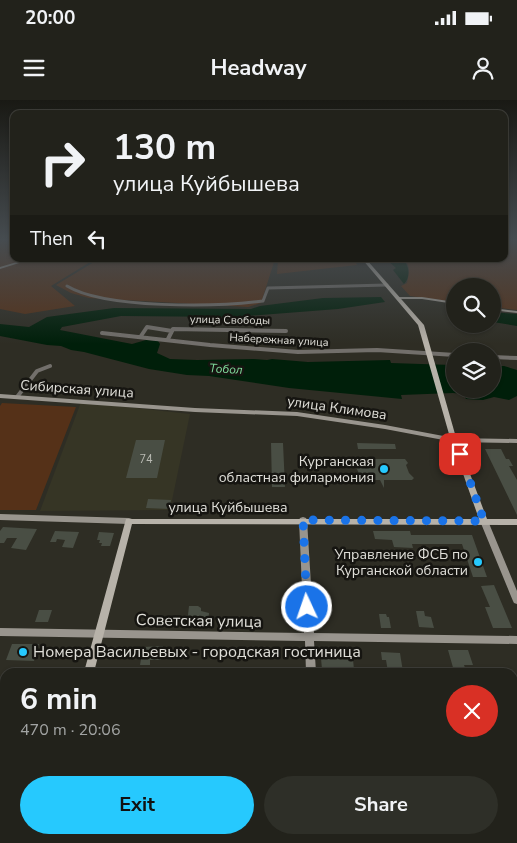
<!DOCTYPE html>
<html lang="en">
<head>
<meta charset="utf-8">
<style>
  body { margin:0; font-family:"Nunito Sans",sans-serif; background:#2e2f28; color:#f1f3f6; height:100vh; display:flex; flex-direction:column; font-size:19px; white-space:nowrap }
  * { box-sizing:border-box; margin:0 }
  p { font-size:16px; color:#a2a4a3 }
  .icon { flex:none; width:28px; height:28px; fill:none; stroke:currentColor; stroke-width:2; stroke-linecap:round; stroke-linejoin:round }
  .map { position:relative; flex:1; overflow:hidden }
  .drawer { position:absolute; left:0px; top:568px; width:518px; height:176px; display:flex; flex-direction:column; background:#22221b; border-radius:15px 15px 0 0; box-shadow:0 1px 4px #0004,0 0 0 1px #3f3f3a }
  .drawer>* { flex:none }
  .hud { position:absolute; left:10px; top:10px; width:498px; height:152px; border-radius:10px; box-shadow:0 1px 4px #0004,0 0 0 1px #3f3f3a; background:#22221b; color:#f1f3f6; overflow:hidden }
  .controls { position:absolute; left:446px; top:178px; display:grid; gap:10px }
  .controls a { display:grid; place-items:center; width:55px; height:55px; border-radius:50%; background:#22221b; box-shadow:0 1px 4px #0004,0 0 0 1px #3f3f3a; font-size:25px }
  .pin { position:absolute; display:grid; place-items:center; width:42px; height:42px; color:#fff; margin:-21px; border-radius:10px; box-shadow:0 2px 8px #0006 }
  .me { position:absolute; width:55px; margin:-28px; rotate:357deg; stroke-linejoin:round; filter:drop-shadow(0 0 4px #0008) }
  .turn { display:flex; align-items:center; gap:18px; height:105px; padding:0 20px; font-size:22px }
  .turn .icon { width:65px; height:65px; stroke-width:2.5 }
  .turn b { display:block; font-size:35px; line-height:42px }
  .then { display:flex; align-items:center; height:48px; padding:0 20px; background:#0003; gap:10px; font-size:19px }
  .round { display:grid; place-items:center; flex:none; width:52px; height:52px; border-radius:26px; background:#2e2f28 }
  .overview { display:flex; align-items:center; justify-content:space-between; height:85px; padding:0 20px }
  h1 { font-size:30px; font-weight:700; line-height:38px }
  .cta { display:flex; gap:10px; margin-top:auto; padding:10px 20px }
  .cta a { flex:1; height:58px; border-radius:30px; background:#26c9fe; color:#111; font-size:20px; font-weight:700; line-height:58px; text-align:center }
  .cta a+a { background:#2e2f28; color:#f1f3f6 }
  .status { display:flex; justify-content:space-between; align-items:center; height:35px; padding:0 25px; background:#22221b; direction:ltr }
  .status svg { height:14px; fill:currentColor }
  header { display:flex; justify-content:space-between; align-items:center; height:65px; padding:0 20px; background:#22221b; font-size:22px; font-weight:700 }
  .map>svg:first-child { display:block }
  .built { fill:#363525 }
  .green { fill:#553118 }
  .water { fill:#001f0a }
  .building { fill:#494e44 }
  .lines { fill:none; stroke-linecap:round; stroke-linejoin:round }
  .street-far2 { stroke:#726f6b; stroke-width:3 }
  .street-far1 { stroke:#726f6b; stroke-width:4 }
  .street { stroke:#726f6b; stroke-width:8 }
  .secondary { fill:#99958e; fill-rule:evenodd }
  .primary { fill:#b7b2a9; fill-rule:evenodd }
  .route { stroke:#1a73e8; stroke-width:9; stroke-dasharray:0 16.2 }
  .poi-dot { fill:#26c9fe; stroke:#161511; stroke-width:2 }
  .labels { text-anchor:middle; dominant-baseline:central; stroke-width:5; stroke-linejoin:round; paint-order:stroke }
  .far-street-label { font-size:11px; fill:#e0dfd9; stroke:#161511 }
  .number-label { font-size:11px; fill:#babbb4 }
  .far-water-label { font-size:12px; font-style:italic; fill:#80dd9d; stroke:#161511 }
  .street-label { font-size:14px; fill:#e0dfd9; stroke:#161511 }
  .poi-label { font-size:14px; fill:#e0dfd9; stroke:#161511; text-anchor:end }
  .near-street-label { font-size:16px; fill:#e0dfd9; stroke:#161511 }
  .near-poi-label { font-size:16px; fill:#e0dfd9; stroke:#161511; text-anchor:start }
</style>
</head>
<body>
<div class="status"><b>20:00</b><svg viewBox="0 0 49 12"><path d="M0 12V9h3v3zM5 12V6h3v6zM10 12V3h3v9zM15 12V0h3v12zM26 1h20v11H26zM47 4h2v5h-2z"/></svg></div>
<header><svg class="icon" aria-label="menu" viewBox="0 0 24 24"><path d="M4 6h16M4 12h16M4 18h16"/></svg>Headway<svg class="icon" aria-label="person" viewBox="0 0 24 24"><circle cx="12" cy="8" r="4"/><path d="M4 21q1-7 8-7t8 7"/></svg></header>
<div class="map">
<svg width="517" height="743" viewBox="0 0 517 743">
  <rect width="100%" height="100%" fill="#2e2d24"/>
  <!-- built -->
  <path class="built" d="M81,302L190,314L170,410L40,411Z"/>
  <!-- green -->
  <path class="green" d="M0,140H14V159H95L51,186L75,206L25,214L0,209Z
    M504,140H517V210L493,207L492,186H455V202L410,196L401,186L407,183C409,173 411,166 404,159H504Z
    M99,159H275L261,203L248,207L89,198L71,193L56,185Z
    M278,159H354L357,165L277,174Z
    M2,303L76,307L36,410H0V306Z"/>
  <!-- water -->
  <path class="water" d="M386,159H403C409,165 411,177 404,184L393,170L396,168Z
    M381,197L385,202L338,209L234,217L121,216L62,227L60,230L132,244L146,240L158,241L160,244L157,253L170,259L197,260L254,259L267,260L272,259L308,262L390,260L391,263L452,265L451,262H455V289H492L493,266H504L517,270V296L509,300L494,297L483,300L466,299L463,294L453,293L401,295L402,299L289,288L209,276L187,275L149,269L84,252L71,250L61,246L47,245L0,236V224L29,227L47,217L114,208L251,209L260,206L323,198Z
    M492,212L517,214V226L493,222Z"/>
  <!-- building -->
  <path class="building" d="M136,340H165L157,378H126Z
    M271,343H283L285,387H272Z
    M357,343L395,344L396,349H358Z
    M485,349H501L506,359H509L513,366H509L517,380V415Z
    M357,359H405L408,363L406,365L409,373L414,378L412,380H384V388L380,380H362L355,365H358Z
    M148,399L171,400L169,409L146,408Z
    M3,427L37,429L26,450L11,448L17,438H7L4,443H0V431Z
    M55,431L79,432L73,448L62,447L65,440L57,439L56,442H50Z
    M373,431H410L411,435H472L487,477H473L462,444H412L413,448L394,447L392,440L375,439Z
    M99,432L114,433L110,446H101L102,443H99L100,440H97Z
    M494,485L512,528H493L485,507H490L481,486Z
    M189,506H198L201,508V511L209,513L208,525L187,524Z
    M39,510H52L48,522H35Z
    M416,511H424L425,516L431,517L434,528L419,527Z
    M379,514H386L387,517H389L391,528H381Z
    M12,544H39L34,561L6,560Z
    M163,546L161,560H150V565H140L143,547Z
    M320,548H352L354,570L322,569Z
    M448,550H468L473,565H464L465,568H460V571H454Z
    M381,552L400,553L403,572H388L386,560H382Z"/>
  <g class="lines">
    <!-- street-far2 -->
    <path class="street-far2" d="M67,186C105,209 217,207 263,201L268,188L387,185"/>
    <!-- street-far1 -->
    <path class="street-far1" d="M102,233L210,245L298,252L377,250L455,255
      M141,236L147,227L172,231
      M168,239L173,229L286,231
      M492,257L517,258
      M17,297L37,271L50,266"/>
    <!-- street -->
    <path class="street" d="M316,739V743"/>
    <!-- secondary -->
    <path class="secondary" d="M27,159H32L0,169V167Z
      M398,197H422L455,202V204L422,199H398Z
      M492,208L517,211V213L492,210Z
      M0,294L195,308L297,312L385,325L454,338L517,339V343L454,342L385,329L297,316L195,312L0,298Z
      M0,414L129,418L132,419L133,421L132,423L129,424L0,420Z
      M303,417L306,418L307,420L314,533L517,536V544L314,541L316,572H306L305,541L0,536V528L304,533L299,420L300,418Z
      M484,418L487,419L488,421L517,491V504L514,503L513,501L480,421L481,419Z
      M0,698H5V710H0Z
      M512,712H517V724H512Z"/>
    <!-- primary -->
    <path class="primary" d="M362,159H366L424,225L455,334L487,419H517V425L132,424L94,572H84L126,419H479L449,334L418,225Z
      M39,739H52L51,743H37Z"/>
  </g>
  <!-- sky -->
  <linearGradient id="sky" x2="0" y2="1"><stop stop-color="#191914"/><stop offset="0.57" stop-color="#464c50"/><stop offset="1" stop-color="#464c50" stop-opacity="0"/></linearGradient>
  <rect width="517" height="244" fill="url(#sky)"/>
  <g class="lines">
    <!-- route -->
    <path class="route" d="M307,507L303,420L484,421L460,354"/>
  </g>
  <!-- markers -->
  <g class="poi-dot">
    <circle cx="384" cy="369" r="5"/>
    <circle cx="478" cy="462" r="5"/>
    <circle cx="23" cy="552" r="5"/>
  </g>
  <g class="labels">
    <!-- far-street labels -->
    <g class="far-street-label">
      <text transform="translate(230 220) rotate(1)">улица Свободы</text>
      <text transform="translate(279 240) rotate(3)">Набережная улица</text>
    </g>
    <!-- number labels -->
    <g class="number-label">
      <text x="146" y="359">74</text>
    </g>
    <!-- far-water labels -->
    <g class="far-water-label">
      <text transform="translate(226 269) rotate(3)">Тобол</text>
    </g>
    <!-- street labels -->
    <g class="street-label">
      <text transform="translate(77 289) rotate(4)">Сибирская улица</text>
      <text transform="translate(337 308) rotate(8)">улица Климова</text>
      <text x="228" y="407">улица Куйбышева</text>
    </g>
    <!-- poi labels -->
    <g class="poi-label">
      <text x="374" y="361">Курганская<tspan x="374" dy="16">областная филармония</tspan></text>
      <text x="468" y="454">Управление ФСБ по<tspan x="468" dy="16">Курганской области</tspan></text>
    </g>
    <!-- near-street labels -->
    <g class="near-street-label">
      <text transform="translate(199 521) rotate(1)">Советская улица</text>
    </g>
    <!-- near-poi labels -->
    <g class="near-poi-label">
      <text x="33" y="552">Номера Васильевых - городская гостиница</text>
    </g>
  </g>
</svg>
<div class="controls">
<a><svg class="icon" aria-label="search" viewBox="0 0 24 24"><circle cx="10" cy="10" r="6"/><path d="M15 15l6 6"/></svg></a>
<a><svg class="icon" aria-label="layers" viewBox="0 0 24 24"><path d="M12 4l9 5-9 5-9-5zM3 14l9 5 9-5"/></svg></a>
</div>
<div class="pin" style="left:460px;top:354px;background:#d93025"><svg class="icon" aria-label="arrive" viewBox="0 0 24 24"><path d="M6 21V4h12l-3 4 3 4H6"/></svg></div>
<svg class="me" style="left:307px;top:507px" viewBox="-20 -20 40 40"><circle r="17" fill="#1a73e8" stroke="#fff" stroke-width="3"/><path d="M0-11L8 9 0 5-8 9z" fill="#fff"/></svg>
<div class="hud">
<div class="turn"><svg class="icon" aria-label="right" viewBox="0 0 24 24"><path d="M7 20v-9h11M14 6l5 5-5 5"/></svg><div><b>130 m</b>улица Куйбышева</div></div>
<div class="then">Then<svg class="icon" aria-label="left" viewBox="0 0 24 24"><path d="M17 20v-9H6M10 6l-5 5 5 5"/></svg></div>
</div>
<section class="drawer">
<div class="overview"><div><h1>6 min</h1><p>470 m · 20:06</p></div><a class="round" style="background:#d93025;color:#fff"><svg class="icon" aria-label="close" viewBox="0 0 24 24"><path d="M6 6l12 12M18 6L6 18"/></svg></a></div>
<div class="cta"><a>Exit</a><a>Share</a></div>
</section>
</div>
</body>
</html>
